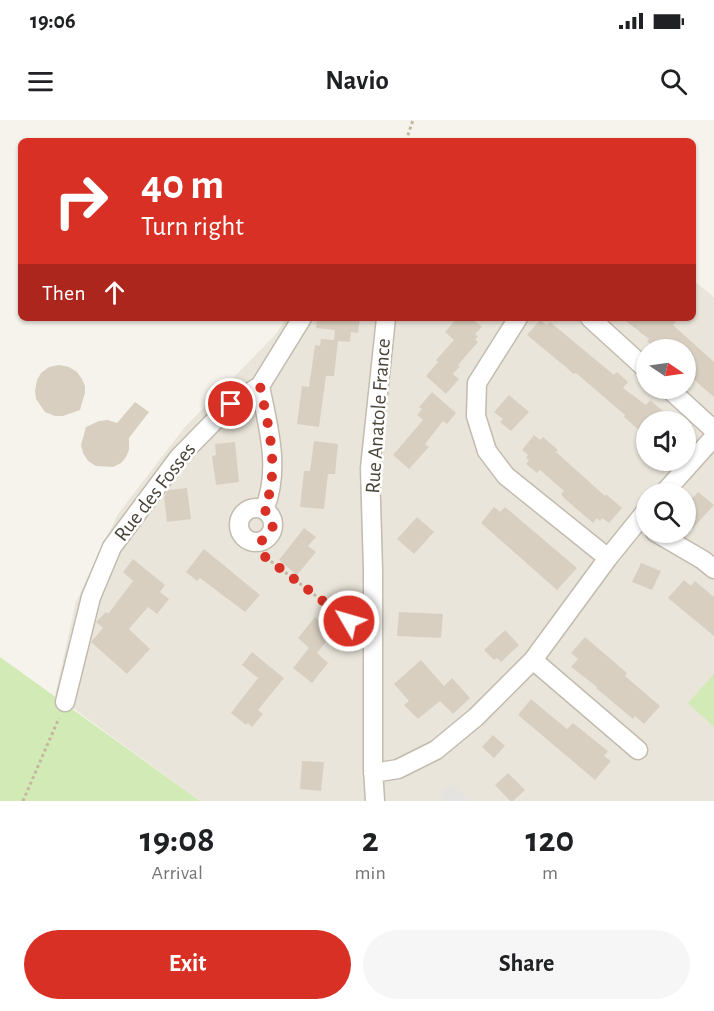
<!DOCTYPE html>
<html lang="en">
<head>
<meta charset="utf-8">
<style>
  body { margin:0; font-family:"Alegreya Sans",sans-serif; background:#f6f6f6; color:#202124; height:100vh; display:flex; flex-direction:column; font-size:22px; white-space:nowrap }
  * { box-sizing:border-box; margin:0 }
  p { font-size:20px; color:#757577 }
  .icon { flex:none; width:33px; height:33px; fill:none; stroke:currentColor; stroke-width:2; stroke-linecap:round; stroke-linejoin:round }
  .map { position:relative; height:681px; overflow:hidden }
  .sheet { display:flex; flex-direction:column; background:#fff; flex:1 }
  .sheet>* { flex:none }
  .banner { position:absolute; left:18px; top:18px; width:678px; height:183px; border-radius:9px; box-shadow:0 2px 4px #0004; background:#d93025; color:#fff; overflow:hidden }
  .needle { width:39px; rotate:103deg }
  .buttons { position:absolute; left:636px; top:219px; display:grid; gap:12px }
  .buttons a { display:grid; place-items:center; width:60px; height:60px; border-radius:50%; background:#fff; box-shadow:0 2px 4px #0004; font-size:30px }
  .pin { position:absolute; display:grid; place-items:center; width:51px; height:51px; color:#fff; margin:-26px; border:3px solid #fff; border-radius:50%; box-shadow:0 2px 6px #0007 }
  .me { position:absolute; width:66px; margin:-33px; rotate:308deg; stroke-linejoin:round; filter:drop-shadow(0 0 4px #0008) }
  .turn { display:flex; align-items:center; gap:21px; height:126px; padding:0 24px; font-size:27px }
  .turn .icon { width:78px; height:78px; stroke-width:2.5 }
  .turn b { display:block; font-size:42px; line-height:51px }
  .then { display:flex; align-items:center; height:57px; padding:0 24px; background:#0003; gap:12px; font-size:22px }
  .eta { display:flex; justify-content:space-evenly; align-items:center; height:102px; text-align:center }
  .eta b { font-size:36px; font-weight:700; line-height:42px }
  .primary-button { display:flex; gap:12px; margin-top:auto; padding:12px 24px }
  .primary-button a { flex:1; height:69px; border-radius:36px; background:#d93025; color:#fff; font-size:24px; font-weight:700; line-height:69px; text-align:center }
  .primary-button a+a { background:#f6f6f6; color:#202124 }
  .status { display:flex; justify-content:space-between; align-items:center; height:42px; padding:0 30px; background:#fff; direction:ltr }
  .status svg { height:16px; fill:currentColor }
  header { display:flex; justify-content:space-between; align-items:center; height:78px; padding:0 24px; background:#fff; font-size:27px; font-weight:700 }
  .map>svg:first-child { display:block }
  .residential { fill:#eae5da; fill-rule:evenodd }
  .green { fill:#d2eab5 }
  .parking { fill:#e5e3e0 }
  .building { fill:#d8cfc1 }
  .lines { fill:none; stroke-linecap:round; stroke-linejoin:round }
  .street-casing { stroke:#c2bbae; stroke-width:21 }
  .path { stroke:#c4b79f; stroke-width:3; stroke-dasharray:3 3; stroke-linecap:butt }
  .street { stroke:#fff; stroke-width:18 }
  .route { stroke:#d93025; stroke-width:10; stroke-dasharray:0 18 }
  .labels { text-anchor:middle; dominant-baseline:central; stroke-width:5; stroke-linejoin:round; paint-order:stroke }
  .street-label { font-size:21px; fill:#4b4439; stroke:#fff }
</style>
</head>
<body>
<div class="status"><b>19:06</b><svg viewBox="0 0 49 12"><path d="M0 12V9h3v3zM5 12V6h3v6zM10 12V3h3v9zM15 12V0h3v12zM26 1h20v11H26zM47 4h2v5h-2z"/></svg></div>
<header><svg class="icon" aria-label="menu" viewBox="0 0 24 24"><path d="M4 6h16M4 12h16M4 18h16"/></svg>Navio<svg class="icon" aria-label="search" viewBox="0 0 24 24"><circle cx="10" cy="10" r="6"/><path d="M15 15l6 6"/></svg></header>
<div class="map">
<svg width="714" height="681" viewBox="0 0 714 681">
  <rect width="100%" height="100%" fill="#f6f3ec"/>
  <!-- residential -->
  <path class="residential" d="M693,160L714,177V681H200L55,575L76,482L118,394L184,308L276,214L286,198H693ZM646,230H686V268H646ZM646,302H686V340H646ZM646,374H686V412H646Z"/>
  <!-- green -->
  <path class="green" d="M0,537L200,681H0Z
    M714,554V607L688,583Z"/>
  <!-- parking -->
  <path class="parking" d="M452,663L469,681H444L439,675Z"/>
  <!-- building -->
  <path class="building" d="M317,198H360L358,213L351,212L350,222L338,221L334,256H326L319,307L297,304L302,266L309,267L315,225L320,226L321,219L334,220L335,210L316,208Z
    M457,198H471L482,207L475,214L478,217L475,219L478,222L458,245L460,246L453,254L459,259L446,274L426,256L438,242L436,240L454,220L445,212Z
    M622,198H679L673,205L714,242V277L686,253V230H657L647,221L649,219Z
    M540,200L547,205L550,202L614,255L617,252L628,262L623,268L646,285L650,280L676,302H646L640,311L624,297L625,295L576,253L574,254L527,215Z
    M59,245L69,247L77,252L82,259L85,266V273L80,290L63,296H55L45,292L36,279L35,271L37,260L41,253L49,247Z
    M432,272L456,293L447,304L443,301L425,324L429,327L409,349L393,335L423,300L417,295L422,289L419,287Z
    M509,275L529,292L511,311L500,302L503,299L494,292Z
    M135,282L149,292L129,318V330L126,337L121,343L113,347L96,346L88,341L83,333L81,325L86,307L99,301L108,300L117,303Z
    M534,315L540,320L543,317L558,330L556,332L605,376L606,374L622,388L609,403L602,398L600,401L597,398L593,403L565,379L561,374L564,371L540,350L537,353L526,344L529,340L526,338L528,335L522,330Z
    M314,321L338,324L335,354H328L324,389L300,387L304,351H310Z
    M235,322L239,362L216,365L212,336L216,335L215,324Z
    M187,368L191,399L167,402L164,377L168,370Z
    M698,372L714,385L693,408L686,402V385Z
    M494,387L500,392L505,387L577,448L557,470L481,403Z
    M417,397L434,412L414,434L397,419Z
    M304,408L316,417L308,426L316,432L297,455L279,440Z
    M204,429L260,475L245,492L200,458L197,461L186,452Z
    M133,439L165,465L160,472L169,479L157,494L148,487L129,509L150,529L127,554L91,522L103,508L96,502L106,492L108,494L133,461L123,452Z
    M641,443L661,451L652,470L632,462Z
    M684,460L691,466L695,461L714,477V516L668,478Z
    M399,492L443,494L441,518L397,516Z
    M315,497L334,512L317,533L328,543L312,563L293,548L309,528L298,518Z
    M505,510L519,525L501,542L497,538L494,540L484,530Z
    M585,517L627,553L625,556L660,586L644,604L635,596L633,599L596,568L597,567L571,547L578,539L571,533Z
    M252,532L284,558L258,590L263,594L252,607L248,603L246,605L231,593L258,558L242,545Z
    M421,540L444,566L452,558L470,578L453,594L440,581L418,599L404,585L409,581L394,564Z
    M531,579L567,609L573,603L608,631L604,636L611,641L595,660L518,595Z
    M493,615L505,626L494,638L482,627Z
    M302,641L324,642L321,671L300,669Z
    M508,653L525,670L513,681H510L495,665Z"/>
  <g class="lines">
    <defs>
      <path id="street" d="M518,198L477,263L476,296L487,331L506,356L608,438
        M590,198L646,249
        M260,266C268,306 281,350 264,390
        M668,268L714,310
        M663,374L714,317
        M239 405a17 17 0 1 1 34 0a17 17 0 1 1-34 0Z
        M655,412L703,440L714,449
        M533,540L638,630
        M65,582L91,477L112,427L179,337L231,284L260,266L302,198
        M373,653L398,649L436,630L476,597L533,540L608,438L646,391
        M375,681L373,648V450L370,348L386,198"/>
    </defs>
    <!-- street casing -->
    <use href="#street" class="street-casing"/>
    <!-- path -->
    <path class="path" d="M406,21L413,0
      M261,421L264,436L355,506
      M23,681L59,598"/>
    <!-- street -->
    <use href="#street" class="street"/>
  </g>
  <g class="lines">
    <!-- route -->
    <path class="route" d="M231,284L260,266C268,306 281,350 264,390C277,399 275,414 261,421L264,436L349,501"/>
  </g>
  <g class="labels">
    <!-- street labels -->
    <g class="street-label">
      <text transform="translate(378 296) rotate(-86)">Rue Anatole France</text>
      <text transform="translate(155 372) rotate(-52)">Rue des Fosses</text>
    </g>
  </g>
</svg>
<div class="buttons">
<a><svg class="needle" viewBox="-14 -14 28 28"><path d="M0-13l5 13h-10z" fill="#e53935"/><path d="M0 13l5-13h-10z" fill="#757577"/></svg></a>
<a><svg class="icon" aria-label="sound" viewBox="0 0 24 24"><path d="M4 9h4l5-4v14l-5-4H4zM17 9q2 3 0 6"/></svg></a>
<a><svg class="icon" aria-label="search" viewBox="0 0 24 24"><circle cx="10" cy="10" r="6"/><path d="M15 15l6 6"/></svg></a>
</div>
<div class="pin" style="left:231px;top:284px;background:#d93025"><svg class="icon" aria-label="arrive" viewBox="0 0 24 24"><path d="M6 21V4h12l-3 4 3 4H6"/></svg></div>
<svg class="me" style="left:349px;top:501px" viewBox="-20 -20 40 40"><circle r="17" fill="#d93025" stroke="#fff" stroke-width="3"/><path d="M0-11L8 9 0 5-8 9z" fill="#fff"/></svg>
<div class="banner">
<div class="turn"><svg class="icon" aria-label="right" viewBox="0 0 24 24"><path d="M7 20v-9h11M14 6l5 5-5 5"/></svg><div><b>40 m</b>Turn right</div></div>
<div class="then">Then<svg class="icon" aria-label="ahead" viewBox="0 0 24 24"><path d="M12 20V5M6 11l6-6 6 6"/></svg></div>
</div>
</div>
<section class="sheet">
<div class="eta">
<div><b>19:08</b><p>Arrival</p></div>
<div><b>2</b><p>min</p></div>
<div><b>120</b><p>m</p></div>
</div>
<div class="primary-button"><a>Exit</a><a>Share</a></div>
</section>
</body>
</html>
